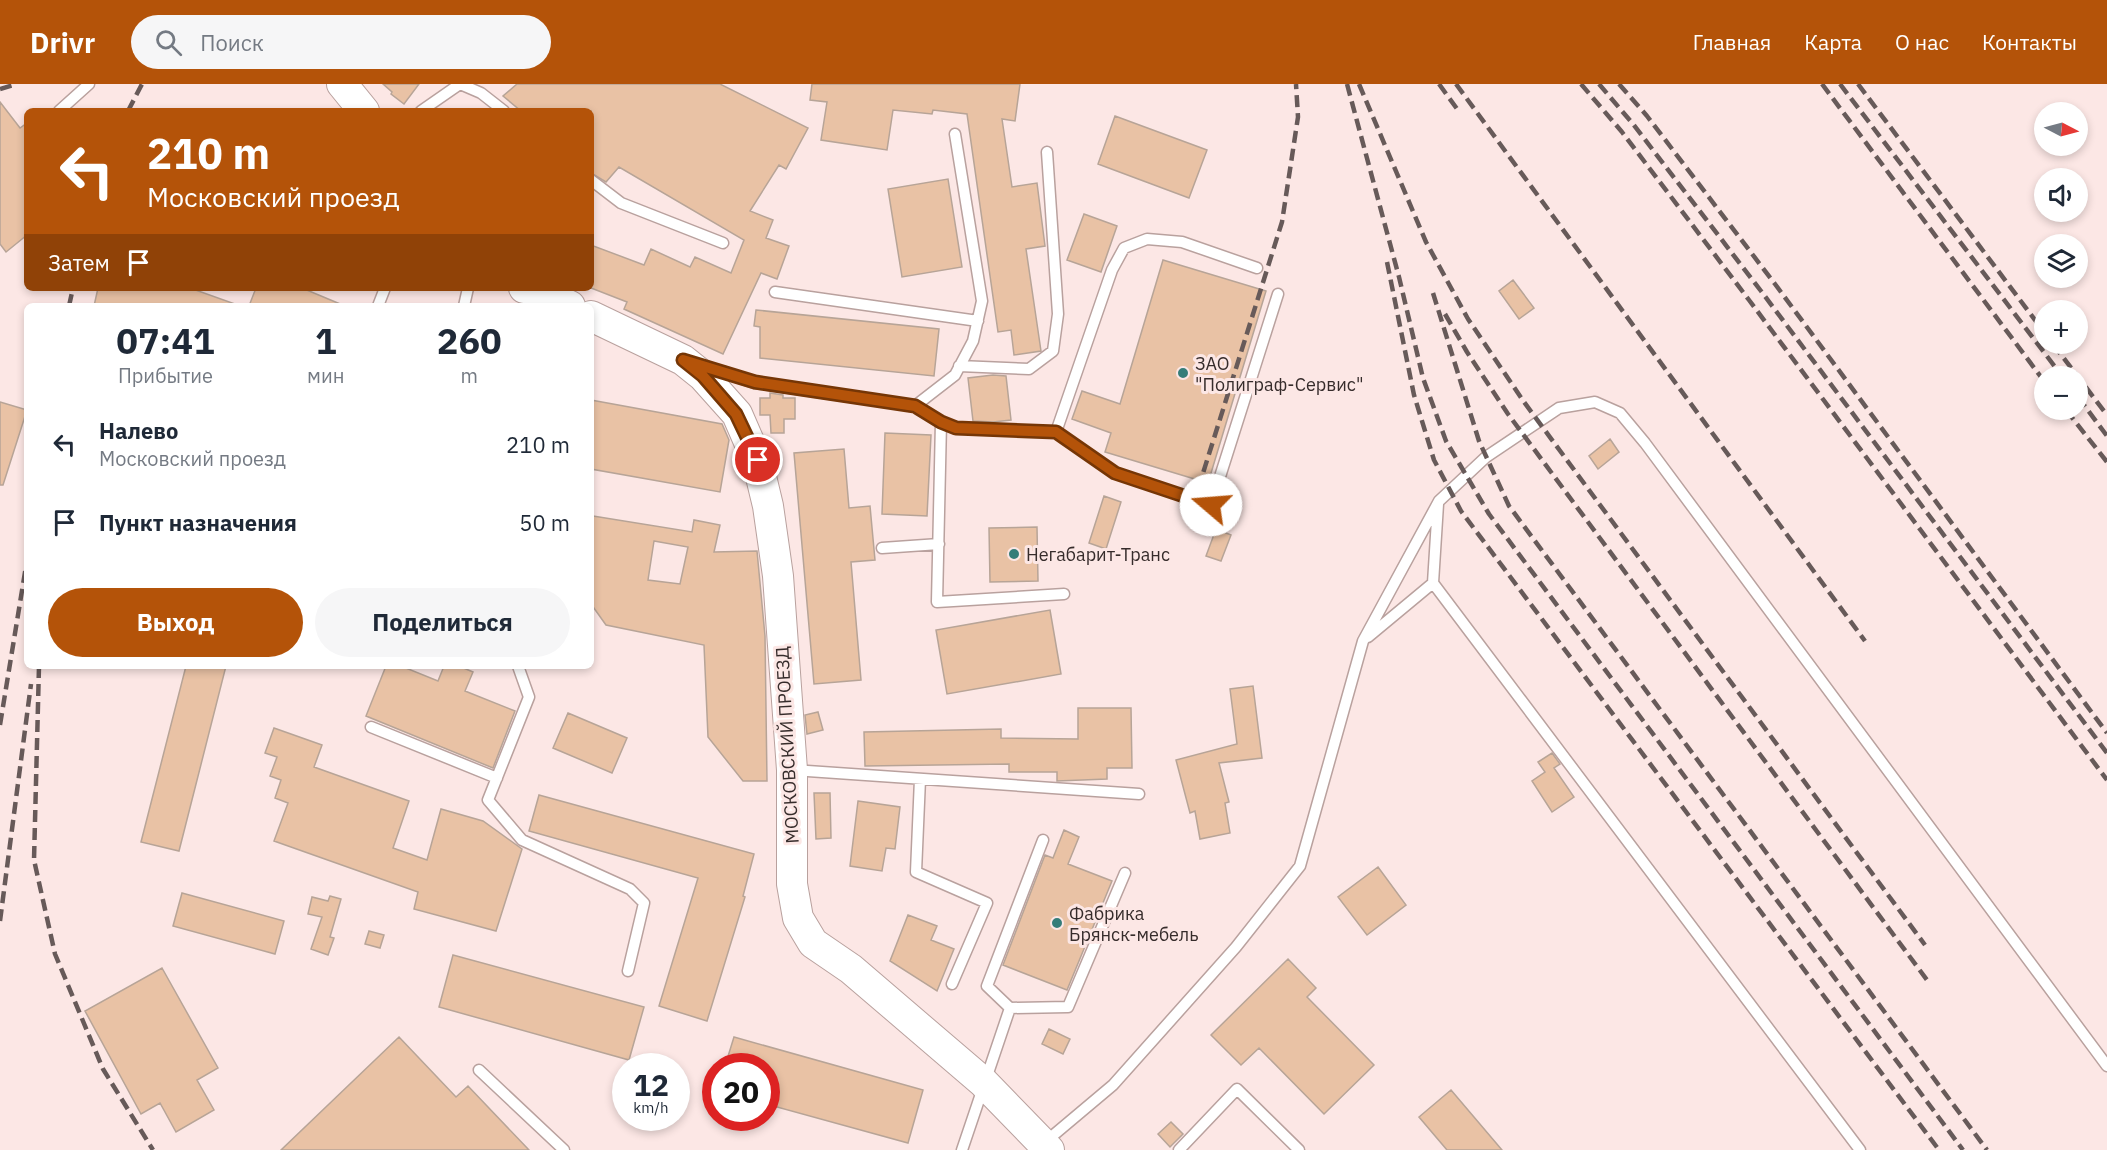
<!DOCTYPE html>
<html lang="ru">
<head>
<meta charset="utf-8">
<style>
  body { margin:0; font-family:"IBM Plex Sans",sans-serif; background:#f6f6f7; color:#1f2937; height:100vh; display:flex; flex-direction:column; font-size:22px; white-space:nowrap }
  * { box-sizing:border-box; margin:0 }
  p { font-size:20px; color:#747a83 }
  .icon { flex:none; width:33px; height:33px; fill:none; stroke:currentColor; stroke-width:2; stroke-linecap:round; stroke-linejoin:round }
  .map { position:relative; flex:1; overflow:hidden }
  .panel { position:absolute; left:24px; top:219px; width:570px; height:366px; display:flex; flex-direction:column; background:#fff; border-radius:9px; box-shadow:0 3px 9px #0003 }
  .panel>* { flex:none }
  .banner { position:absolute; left:24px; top:24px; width:570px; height:183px; border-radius:9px; box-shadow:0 3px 9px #0003; background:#b45309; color:#fff; overflow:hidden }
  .needle { width:39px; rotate:96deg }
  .controls { position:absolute; left:2034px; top:18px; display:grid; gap:12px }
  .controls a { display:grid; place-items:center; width:54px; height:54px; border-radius:50%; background:#fff; box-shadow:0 3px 9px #0003; font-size:30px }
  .speed { position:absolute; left:612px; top:969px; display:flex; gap:12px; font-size:30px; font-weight:700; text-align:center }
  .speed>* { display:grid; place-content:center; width:78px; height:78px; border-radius:50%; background:#fff; box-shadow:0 3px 9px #0003; line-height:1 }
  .speed small { font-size:15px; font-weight:400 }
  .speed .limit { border:9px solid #d22; background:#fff; color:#111 }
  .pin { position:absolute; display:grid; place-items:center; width:51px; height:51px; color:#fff; margin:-26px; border:3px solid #fff; border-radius:50%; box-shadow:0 2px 6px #0007 }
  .me { position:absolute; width:66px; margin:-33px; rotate:288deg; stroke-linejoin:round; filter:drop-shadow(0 0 4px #0008) }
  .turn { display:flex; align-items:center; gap:21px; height:126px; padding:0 24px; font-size:27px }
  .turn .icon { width:78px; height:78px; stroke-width:2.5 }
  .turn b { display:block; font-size:42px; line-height:51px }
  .then { display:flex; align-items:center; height:57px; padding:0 24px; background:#0003; gap:12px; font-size:22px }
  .eta { display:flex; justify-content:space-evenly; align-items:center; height:102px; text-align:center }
  .eta b { font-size:36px; font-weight:700; line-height:42px }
  .cta { display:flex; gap:12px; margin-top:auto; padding:12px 24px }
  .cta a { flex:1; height:69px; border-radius:36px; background:#b45309; color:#fff; font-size:24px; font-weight:700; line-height:69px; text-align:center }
  .cta a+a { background:#f6f6f7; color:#1f2937 }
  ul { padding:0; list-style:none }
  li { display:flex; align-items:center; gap:18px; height:78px; padding:0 24px }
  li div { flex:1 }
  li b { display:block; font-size:22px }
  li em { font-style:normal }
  header { display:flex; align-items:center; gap:36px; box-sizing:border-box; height:84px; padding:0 30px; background:#b45309; color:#fff }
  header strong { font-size:28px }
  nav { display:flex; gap:33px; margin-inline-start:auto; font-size:21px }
  .search { width:420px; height:54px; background:#f6f6f7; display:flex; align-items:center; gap:15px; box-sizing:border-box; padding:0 21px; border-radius:33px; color:#747a83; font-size:22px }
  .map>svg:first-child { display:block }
  .building { fill:#e9c2a5; stroke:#b7a497; stroke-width:1.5; fill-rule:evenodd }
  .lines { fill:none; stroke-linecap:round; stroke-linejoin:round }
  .lane-casing { stroke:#b9a19e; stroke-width:13 }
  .secondary-casing { stroke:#b9a19e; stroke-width:32 }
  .lane { stroke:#fff; stroke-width:10 }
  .secondary { stroke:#fff; stroke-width:30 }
  .rail { stroke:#675a59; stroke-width:4.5; stroke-dasharray:12 6; stroke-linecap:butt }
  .route-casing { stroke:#753606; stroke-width:15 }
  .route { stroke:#b45309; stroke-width:10 }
  .poi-dot { fill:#357d79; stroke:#fce7e5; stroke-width:2 }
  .labels { text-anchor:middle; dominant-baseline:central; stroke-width:6; stroke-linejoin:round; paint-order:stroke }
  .poi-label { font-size:18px; fill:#362c2b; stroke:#fce7e5; text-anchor:start }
  .street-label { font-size:18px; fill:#362c2b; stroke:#fce7e5 }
</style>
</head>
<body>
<header>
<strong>Drivr</strong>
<div class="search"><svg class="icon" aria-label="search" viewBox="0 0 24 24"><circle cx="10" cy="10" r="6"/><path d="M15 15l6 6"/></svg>Поиск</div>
<nav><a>Главная</a><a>Карта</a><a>О нас</a><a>Контакты</a></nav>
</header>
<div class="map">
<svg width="2107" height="1066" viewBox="0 0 2107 1066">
  <rect width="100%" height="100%" fill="#fce7e5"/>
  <!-- building -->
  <path class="building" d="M383,0H419L404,20L391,10L392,8Z
    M517,0H720L808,44L786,85L779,81L750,127L773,136L766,154L789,162L777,195L761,189L723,270L624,225L627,218L591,204V161L644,181L651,165L690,183L695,173L731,189L744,156L619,83L606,98L591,89V27H521L503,12Z
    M812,0H1020L1015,37L1002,35L1012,103L1037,99L1045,162L1026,165L1041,267L1014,271L1011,246L998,248L967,30L933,26L932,30L893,26L887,66L821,56L827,18L810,16Z
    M0,18L20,44L27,39V151L6,168L0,160Z
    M1115,32L1207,66L1189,114L1098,80Z
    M948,95L962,183L902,193L888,105Z
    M1084,130L1117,142L1101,188L1067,176Z
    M1163,176L1266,207L1208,399L1105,368L1111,349L1072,335L1082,307L1120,320Z
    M1513,196L1534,224L1519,235L1499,207Z
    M98,204H190L235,220V222H94Z
    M256,204H302L345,222H249Z
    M756,226L939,245L934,292L760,274V243L754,242Z
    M993,291L1006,292L1011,336L993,338L973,337L968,294Z
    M770,309L783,311V314H795V335H784V349H771L770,331H760V314H770Z
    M591,316L722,340L729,356L720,408L591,385Z
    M0,318L27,326L3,401H0Z
    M885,349L931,351L927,432L882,430Z
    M1610,355L1619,368L1598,385L1589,372Z
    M844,365L849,424L870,422L875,476L851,478L861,596L814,600L794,369Z
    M1104,412L1121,418L1106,465L1089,459Z
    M593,432L692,448L694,436L720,441L714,468L757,467L765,552L767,697H743L708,653L704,561L606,541L591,520V447ZM654,457L688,463L680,500L648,496Z
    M1037,443L1038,497L990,498L989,444Z
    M1216,445L1231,451L1221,477L1206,472Z
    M1050,526L1061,590L947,610L936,546Z
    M186,582H226L179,767L141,758Z
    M386,582H401L438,597L444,582H459L473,588L465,607L515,627L493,684L366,632Z
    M1253,602L1262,674L1219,679L1229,718L1225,719L1230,749L1200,755L1195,727L1190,729L1176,676L1237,660L1230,605Z
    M1078,624H1131L1132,684H1107V695L1057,697V688H1009V680L865,682L864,648L1001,645V654L1078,655Z
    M818,628L823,646L807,650L805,631Z
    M568,629L627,654L612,689L553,664Z
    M274,644L322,661L314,683L409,717L393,764L427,776L441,725L483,737L522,765L496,847L414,825L418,808L274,757L288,719L275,714L281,696L270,692L277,673L265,669Z
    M1552,669L1560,680L1554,684L1574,713L1552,728L1532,697L1545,688L1538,678Z
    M814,709H830L831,754L816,755Z
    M539,711L754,770L743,812L745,813L707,937L659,922L698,794L529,747Z
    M858,717L900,723L895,765L886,764L882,787L850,782Z
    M1064,746L1079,753L1068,780L1112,797L1067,906L1003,881L1045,771L1053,774Z
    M1378,783L1406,821L1367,851L1338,813Z
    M182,809L284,837L275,870L173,842Z
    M330,812L341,815L330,853L334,854L328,871L311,865L322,833L308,830L312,813L328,817Z
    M908,831L937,842L931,856L954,865L937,907L890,877Z
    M369,847L384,851L380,864L365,860Z
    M453,871L644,923L629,976L439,923Z
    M1288,875L1316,904L1307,913L1374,981L1324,1030L1259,964L1241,981L1211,951Z
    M162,884L218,984L197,996L214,1026L176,1048L160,1019L141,1030L85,927Z
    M1049,945L1070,955L1063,970L1042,960Z
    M399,953L456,1013L468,1002L529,1066H281Z
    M734,953L923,1006L908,1059L766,1020V982H725Z
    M1451,1006L1502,1066H1447L1419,1033Z
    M1171,1038L1183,1050L1170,1063L1158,1050Z"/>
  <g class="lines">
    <defs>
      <path id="lane" d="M59,27L89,0
        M421,27L460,0L481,9L504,27
        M591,96L621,119L723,159
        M775,208L978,237
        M378,222L385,204
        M464,222L468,204
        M959,282L1029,285L1053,267L1058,230L1047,68
        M707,283L755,299L915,322L941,338L956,344L1056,348L1115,389L1211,421L1278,210
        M915,322L955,291L973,257L982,217L955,50
        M941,338L937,518L1064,510
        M1056,348L1112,186L1124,164L1147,155L1182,158L1257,184
        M1438,420L1433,499L1860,1066
        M882,464L939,460
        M1368,553L1433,499
        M518,582L529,613L488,716L522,756L630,805L644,819L628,887
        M371,643L497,694
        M793,686L1139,710
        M920,695L916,788L987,819L952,900
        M1010,924L987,902L1043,756
        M479,986L564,1066
        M1044,1059L1113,1001L1236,863L1300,782L1363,557L1439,417L1486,373L1559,324L1595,318L1620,329L1645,359L2107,982
        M962,1066L1010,924L1068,923L1125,789
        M1179,1066L1237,1005L1299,1066"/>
      <path id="secondary" d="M342,0L364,27
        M524,204L537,206L570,222
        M591,232L683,276L703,292L737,330L757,376L768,422L778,492L792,686V800L798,834L813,859L851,885L983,998L1049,1066"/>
    </defs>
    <!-- lane casing -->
    <use href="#lane" class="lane-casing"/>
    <!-- secondary casing -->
    <use href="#secondary" class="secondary-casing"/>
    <!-- lane -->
    <use href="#lane" class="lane"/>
    <!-- secondary -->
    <use href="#secondary" class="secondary"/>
    <!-- rail -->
    <path class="rail" d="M1347,0L1399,193L1423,294L1446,357L1489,430L1963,1066
      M1359,0L1426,158L1468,235L1524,318L1925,861
      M1439,0L1460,29
      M1456,0L1865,557
      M1581,0L1622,48L1749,216L2107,696
      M1599,0L1633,40L1761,207L2107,669
      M1619,0L1647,32L1775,200L2107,649
      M1822,0L2044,297
      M1840,0L2062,292
      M1858,0L2044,248
      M0,5L17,0
      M128,27L142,0
      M1387,178L1414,311L1434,376L1461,427L1939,1066
      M1433,209L1479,357L1509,422L1987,1066
      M69,222L73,204
      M1445,230L1467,268L1508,330L1927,896
      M2053,260L2107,331
      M2078,313L2107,352
      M2066,326L2107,378
      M1198,405L1282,138L1298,33L1296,0
      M39,582L34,776L55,870L103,985L153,1066
      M0,641L27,476
      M0,837L31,600"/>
  </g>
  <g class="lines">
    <defs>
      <path id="route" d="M758,376L736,330L703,292L683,276L755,298L915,322L941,338L956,344L1056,348L1115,389L1211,421"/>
    </defs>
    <!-- route casing -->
    <use href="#route" class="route-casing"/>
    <!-- route -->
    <use href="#route" class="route"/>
  </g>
  <!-- markers -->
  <g class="poi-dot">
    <circle cx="1183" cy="289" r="6"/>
    <circle cx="1014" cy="470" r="6"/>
    <circle cx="1057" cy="839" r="6"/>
  </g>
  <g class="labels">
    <!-- poi labels -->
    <g class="poi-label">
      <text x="1195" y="279">ЗАО<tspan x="1195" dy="21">"Полиграф-Сервис"</tspan></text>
      <text x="1026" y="470">Негабарит-Транс</text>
      <text x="1069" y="829">Фабрика<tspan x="1069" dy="21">Брянск-мебель</tspan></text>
    </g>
    <!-- street labels -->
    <g class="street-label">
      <text transform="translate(787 661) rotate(-93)">МОСКОВСКИЙ ПРОЕЗД</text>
    </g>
  </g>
</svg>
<div class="controls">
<a><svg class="needle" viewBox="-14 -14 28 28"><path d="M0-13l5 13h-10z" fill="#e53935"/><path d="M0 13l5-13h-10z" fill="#747a83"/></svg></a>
<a><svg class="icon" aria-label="sound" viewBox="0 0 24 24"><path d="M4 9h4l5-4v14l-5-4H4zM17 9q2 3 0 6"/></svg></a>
<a><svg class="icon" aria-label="layers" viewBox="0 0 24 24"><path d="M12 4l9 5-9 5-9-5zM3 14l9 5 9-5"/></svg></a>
<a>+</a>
<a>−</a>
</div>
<div class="speed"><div>12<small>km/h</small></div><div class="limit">20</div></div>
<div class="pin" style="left:758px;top:376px;background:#d93025"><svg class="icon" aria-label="arrive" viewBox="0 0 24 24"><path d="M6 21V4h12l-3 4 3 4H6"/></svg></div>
<svg class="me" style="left:1211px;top:421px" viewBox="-20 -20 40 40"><circle r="19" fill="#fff"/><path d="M0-13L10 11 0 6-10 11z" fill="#b45309"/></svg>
<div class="banner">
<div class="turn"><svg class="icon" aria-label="left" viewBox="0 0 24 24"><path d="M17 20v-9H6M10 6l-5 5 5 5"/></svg><div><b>210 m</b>Московский проезд</div></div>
<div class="then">Затем<svg class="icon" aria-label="arrive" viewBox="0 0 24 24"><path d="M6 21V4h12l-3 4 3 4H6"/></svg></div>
</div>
<section class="panel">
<div class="eta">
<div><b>07:41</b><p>Прибытие</p></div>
<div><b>1</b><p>мин</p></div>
<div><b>260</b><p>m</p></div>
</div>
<ul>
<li><svg class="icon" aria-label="left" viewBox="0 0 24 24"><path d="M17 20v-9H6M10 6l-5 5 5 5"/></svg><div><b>Налево</b><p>Московский проезд</p></div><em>210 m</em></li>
<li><svg class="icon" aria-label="arrive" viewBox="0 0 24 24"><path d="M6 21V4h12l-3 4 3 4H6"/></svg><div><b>Пункт назначения</b></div><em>50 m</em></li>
</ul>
<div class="cta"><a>Выход</a><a>Поделиться</a></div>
</section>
</div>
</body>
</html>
